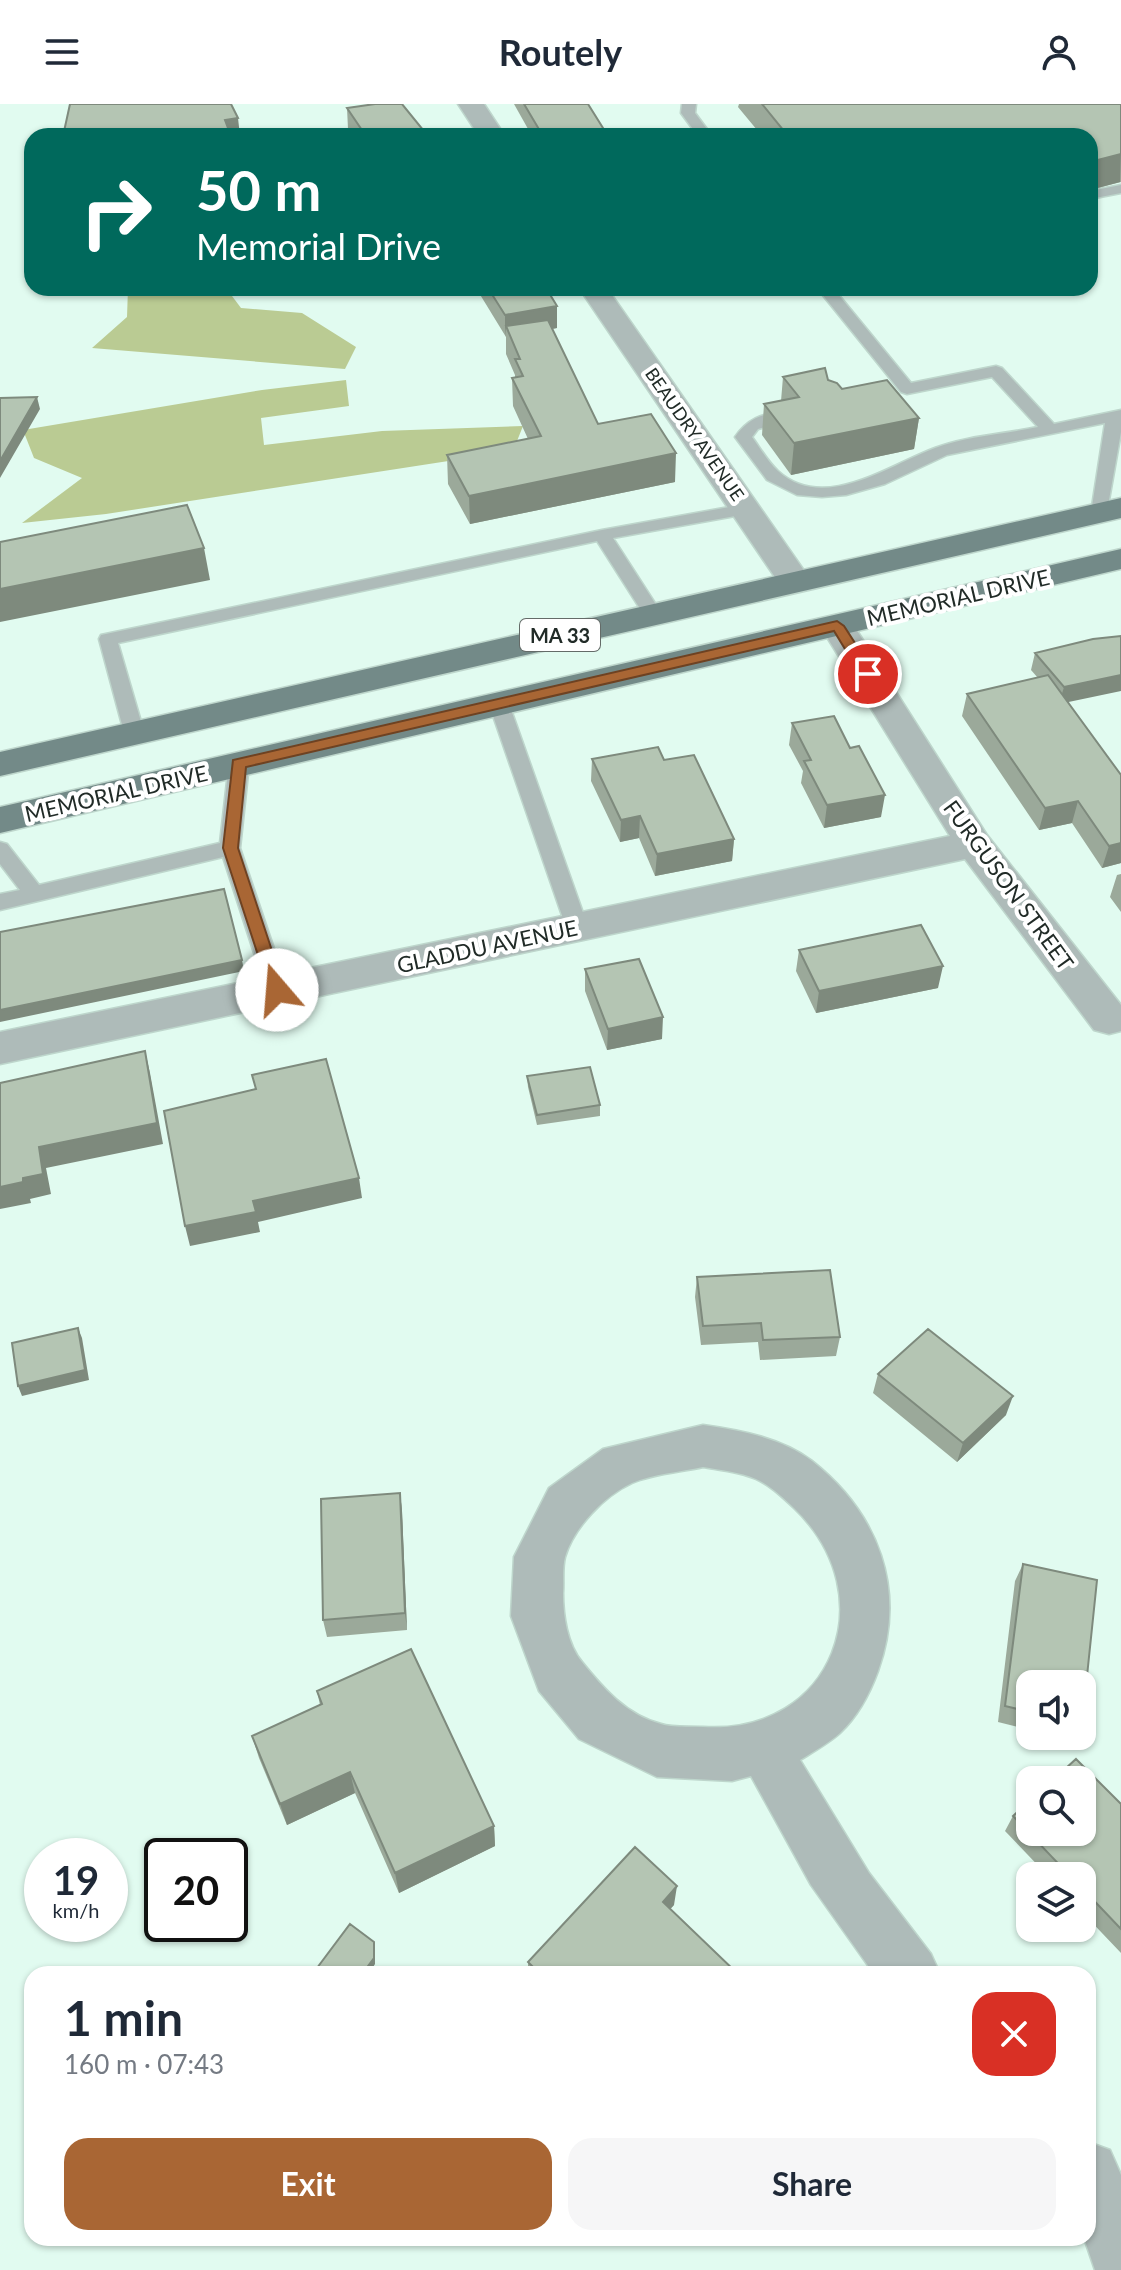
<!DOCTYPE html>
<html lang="en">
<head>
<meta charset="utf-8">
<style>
  body { margin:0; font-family:Lato,sans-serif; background:#f6f6f7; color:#1f2937; height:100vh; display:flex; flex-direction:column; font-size:30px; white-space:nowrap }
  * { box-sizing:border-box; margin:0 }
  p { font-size:26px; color:#747a83 }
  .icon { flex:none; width:44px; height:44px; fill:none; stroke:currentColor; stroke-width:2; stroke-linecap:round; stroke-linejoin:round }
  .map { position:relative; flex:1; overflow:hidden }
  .details { position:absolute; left:24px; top:1862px; width:1072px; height:280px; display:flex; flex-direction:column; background:#fff; border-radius:24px; box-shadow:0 2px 6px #0004 }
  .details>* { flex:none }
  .banner { position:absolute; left:24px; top:24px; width:1074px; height:168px; border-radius:24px; box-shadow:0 2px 6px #0004; background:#00695c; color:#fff; overflow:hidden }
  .controls { position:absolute; left:1016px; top:1566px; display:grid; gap:16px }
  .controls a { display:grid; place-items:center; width:80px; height:80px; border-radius:16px; background:#fff; box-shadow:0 2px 6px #0004; font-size:40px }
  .speed { position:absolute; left:24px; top:1734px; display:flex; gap:16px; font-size:40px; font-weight:700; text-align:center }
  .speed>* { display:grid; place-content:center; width:104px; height:104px; border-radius:50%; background:#fff; box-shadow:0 2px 6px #0004; line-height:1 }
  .speed small { font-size:20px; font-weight:400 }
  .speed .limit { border:4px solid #111; border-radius:12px; background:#fff; color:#111 }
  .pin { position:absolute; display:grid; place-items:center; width:68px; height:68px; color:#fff; margin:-34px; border:4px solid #fff; border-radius:50%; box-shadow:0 2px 8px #0007 }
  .me { position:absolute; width:88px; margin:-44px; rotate:342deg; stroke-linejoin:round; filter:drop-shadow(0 0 6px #0008) }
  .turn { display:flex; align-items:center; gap:28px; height:168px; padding:0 40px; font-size:36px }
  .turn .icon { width:104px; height:104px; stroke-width:2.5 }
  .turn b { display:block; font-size:56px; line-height:68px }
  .round { display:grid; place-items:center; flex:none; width:84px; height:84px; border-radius:24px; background:#f6f6f7 }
  .overview { display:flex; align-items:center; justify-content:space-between; height:136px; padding:0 40px }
  h1 { font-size:48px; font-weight:700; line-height:60px }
  .button { display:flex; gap:16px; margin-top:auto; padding:16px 40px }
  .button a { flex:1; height:92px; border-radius:24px; background:#a96634; color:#fff; font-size:32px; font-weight:700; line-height:92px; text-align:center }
  .button a+a { background:#f6f6f7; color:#1f2937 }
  header { display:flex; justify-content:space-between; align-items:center; height:104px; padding:0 40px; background:#fff; font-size:36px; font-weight:700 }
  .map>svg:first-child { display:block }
  .green { fill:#bacb93 }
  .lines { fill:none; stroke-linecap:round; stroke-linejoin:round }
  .service-casing { stroke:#bed6cc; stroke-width:3 }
  .minor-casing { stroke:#bed6cc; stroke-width:3 }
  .primary-casing { stroke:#bed6cc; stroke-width:3 }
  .service { fill:#aebbb9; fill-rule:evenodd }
  .minor { fill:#aebbb9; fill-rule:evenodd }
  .primary { fill:#738a88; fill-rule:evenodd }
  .wall { fill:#9ba99a }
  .shaded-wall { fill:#7e8a7d }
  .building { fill:#b4c5b3; stroke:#7e8a7d; stroke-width:2 }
  .route { fill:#a96634; stroke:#6e4222; stroke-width:2 }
  .labels { text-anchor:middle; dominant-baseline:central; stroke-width:8; stroke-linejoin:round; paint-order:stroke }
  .far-street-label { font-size:18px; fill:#212b27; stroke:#fff }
  .shield { fill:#fff; stroke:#646b68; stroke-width:2 }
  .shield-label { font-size:20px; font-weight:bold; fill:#212b27 }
  .street-label { font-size:22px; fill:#212b27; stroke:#fff }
</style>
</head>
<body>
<header><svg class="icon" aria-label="menu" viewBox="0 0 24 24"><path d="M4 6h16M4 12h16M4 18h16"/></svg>Routely<svg class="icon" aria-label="person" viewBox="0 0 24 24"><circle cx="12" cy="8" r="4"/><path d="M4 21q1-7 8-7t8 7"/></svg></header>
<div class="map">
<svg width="1121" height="2166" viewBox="0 0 1121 2166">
  <rect width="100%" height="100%" fill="#e1fbf0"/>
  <!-- green -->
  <path class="green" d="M128,184H226L241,204L302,209L356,243L345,265L92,244L127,213Z
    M346,276L349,302L261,314L264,341L382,327L523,322L513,347L106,410L22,419L82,374L34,354L23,326L262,286Z"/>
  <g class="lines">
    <defs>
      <path id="service" d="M682,0H696L695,9L712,32H698L681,9Z
        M1121,81V89L1090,95V87Z
        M817,184H833L911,279L996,262L1002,264L1054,320L1121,306V328L1106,413L1100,414L1091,409L1105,319L947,351L885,380L846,391L822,393L797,391L767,376L735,333C746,317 763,307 783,310L785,314L783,318L758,325L752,333C760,344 768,358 778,367C824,409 889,361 935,344C966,332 1005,330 1038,323L992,273L907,290L901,288Z
        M746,400L755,405L752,409L613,434L662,510L653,516L646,514L597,437L118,539L144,628L134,634L124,628L99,535L101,531L602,426Z
        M499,594L509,600L588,823L585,828H569L566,823L489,600Z
        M239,653L249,660L240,744L288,886L285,892H269L266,886L223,753L0,806V790L20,786L0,760V738L7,740L39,781L220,739L229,660Z"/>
      <path id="minor" d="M458,0H484L505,32H479Z
        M579,184H607L812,478L807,485L795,488L783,485Z
        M837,511L849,514L987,731L1121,901V927L1109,930L1094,926L965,755L0,960V928L950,732L820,522L825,514Z
        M703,1321C739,1326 782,1334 812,1357C879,1410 907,1486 878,1567C870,1589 858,1612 840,1629C829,1639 813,1648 800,1656L869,1769L931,1850L940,1870H874L811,1781L751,1672L732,1677L657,1673L579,1635L539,1587L511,1512L514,1453L549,1384L603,1345ZM703,1363C720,1366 740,1368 756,1375C771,1382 782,1393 794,1404C886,1492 833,1631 703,1623C690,1622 673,1624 661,1620C626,1611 603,1584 582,1558C567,1540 563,1511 563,1489C564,1478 562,1464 565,1453C574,1423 604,1392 632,1379C652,1370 681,1368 703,1363Z
        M1088,2038L1110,2046L1121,2071V2166H1095L1084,2134H1088Z"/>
      <path id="primary" d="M1121,394V414L0,672V648Z
        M1121,445V465L0,729V703Z"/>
    </defs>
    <!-- service casing -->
    <use href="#service" class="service-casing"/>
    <!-- minor casing -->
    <use href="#minor" class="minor-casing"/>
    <!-- primary casing -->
    <use href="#primary" class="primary-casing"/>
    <!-- service -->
    <use href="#service" class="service"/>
    <!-- minor -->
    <use href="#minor" class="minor"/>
    <!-- primary -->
    <use href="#primary" class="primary"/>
  </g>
  <!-- wall -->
  <path class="wall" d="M514,0H588L608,32H532Z
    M739,0H1121V78L1090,86V32H762L738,3Z
    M347,4L428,32H353L348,25Z
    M476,184H546L557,202V224L552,225L598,320L675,378L470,420L448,380L447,351L528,335L513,302L512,274L515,273V271L506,250V233Z
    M783,273L828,276L842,285L919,314L914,345L791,371L762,331L764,300L781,297Z
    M1093,535L1068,598L1121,759L1102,764L1072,719L1039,726L962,612L967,590L1038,574L1031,566L1035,549Z
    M792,619L881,713L824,724L801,679L803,667L789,641Z
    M592,655L664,656L734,735L732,757L655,772L639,734L620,738L591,677Z
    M1121,770V808L1110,793L1117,771Z
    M799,846L938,884L816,909L796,867Z
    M585,865L662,935L607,946L585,887Z
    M527,972L600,1001V1012L537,1021L528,983Z
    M697,1173L840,1233L836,1252L760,1256L758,1238L701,1241L695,1193Z
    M878,1270L1006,1311L957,1358L873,1289Z
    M400,1389L402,1407L407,1526L327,1533L323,1516Z
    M1023,1460L1097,1476L1082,1621V1580H1030V1626L998,1618L1015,1477Z
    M317,1587L494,1722L495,1742L399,1789L355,1689L287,1721L259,1654L252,1632L320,1601Z
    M1056,1632H1076L1073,1636Z
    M1121,1700V1849L1082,1808V1772H1048L1005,1727L1013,1712Z
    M674,1801L670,1805L738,1870H528V1858Z"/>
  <!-- shaded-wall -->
  <path class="shaded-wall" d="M238,14L240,32H227L225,16Z
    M1121,50L1120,78L1090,86V58Z
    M557,202V224L510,232L506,222L505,233V211Z
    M37,293L40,305L0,374V357Z
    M919,314L914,345L791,371L794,339Z
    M676,349L675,378L470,420L469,392Z
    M204,444L210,476L0,518V485Z
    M1121,571V587L1059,600L1064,583Z
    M885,691L881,713L824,724L827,701Z
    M1078,697L1072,719L1039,726L1045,704Z
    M640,712L639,734L620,738L621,716Z
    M734,735L732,757L655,772L657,750Z
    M1121,739V759L1102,764L1109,742Z
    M242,856L244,867L0,918V906Z
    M943,862L938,884L816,909L819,887Z
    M663,913L662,935L607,946L608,925Z
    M145,947L150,969L163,1040L46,1064L51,1090L30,1095L31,1099L0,1105V1083L23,1074L39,1043Z
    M359,1074L362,1094L258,1118L253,1097Z
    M256,1108L260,1128L190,1142L185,1122Z
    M78,1224L82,1234L89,1276L22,1292L18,1282Z
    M1013,1292L1006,1311L957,1358L963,1339Z
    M400,1389L402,1407L407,1526L405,1509Z
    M350,1668L355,1689L287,1721L280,1700Z
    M494,1722L495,1742L399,1789L395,1769Z
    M677,1782L674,1801L660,1816L663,1798Z
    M374,1838L375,1845V1860L369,1870H362Z"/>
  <!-- building -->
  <path class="building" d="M70,0H231L238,14L225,16L231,32H63Z
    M375,0H402L428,32H366L347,4Z
    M524,0H588L608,32H543Z
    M762,0H1121V50L1090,58V32H788Z
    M488,184H546L557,202L505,211Z
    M548,216L598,320L651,310L676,349L469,392L447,351L541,332L512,274L523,272L515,255H520L506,222Z
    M825,264L828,276L837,279L842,285L887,276L919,314L794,339L764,300L799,293L783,273Z
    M37,293L0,357V294Z
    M187,401L204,444L0,485V438Z
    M1121,532V571L1064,583L1035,549L1093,535Z
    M1048,571L1121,671V739L1109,742L1078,697L1045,704L967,590Z
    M834,612L850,644L859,642L885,691L827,701L804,657L811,656L792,619Z
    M658,643L664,656L694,651L734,735L657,750L640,712L621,716L592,655Z
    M224,785L242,856L0,906V828Z
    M921,821L943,862L819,887L799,846Z
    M639,855L663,913L608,925L585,865Z
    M145,947L157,1019L39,1043L43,1070L23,1074V1078L0,1083V979Z
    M326,955L359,1074L253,1097L256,1108L185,1122L164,1007L256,985L252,971Z
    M590,963L600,1001L537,1011L527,972Z
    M830,1166L840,1233L763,1236L761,1219L703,1222L697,1173Z
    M78,1224L85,1266L18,1282L12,1239Z
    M928,1225L1013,1292L963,1339L878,1270Z
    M400,1389L405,1509L323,1516L321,1395Z
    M1023,1460L1097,1476L1082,1620V1580H1030V1608L1005,1602Z
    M411,1545L494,1722L395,1769L350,1668L280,1700L252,1632L322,1600L317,1587Z
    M1076,1655L1121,1700V1825L1082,1784V1772H1070L1013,1712L1030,1696V1728H1082V1676H1053Z
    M635,1743L677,1782L663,1798L738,1870H540L528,1858Z
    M350,1820L374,1838V1854L362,1870H325L317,1864Z"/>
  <!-- route -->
  <path class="route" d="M837,517L844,522L875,570L873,573H862L834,527L246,663L238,744L285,886L277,893L271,891L223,744L233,656Z"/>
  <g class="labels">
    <!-- far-street labels -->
    <g class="far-street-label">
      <text transform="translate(695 330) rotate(55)">BEAUDRY AVENUE</text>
    </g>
    <!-- shield labels -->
    <rect class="shield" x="520" y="515" width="80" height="32" rx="6"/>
    <g class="shield-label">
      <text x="560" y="531">MA 33</text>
    </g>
    <!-- street labels -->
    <g class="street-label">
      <text transform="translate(958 493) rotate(-13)">MEMORIAL DRIVE</text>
      <text transform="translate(116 689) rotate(-13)">MEMORIAL DRIVE</text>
      <text transform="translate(1009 781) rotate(54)">FURGUSON STREET</text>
      <text transform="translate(487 842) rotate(-12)">GLADDU AVENUE</text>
    </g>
  </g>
</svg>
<div class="controls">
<a><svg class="icon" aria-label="sound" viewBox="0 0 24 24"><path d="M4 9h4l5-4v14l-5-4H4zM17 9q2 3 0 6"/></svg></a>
<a><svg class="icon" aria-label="search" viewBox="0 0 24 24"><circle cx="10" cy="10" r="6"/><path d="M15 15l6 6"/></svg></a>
<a><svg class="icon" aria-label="layers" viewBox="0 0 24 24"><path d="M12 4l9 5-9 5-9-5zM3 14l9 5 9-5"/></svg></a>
</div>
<div class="speed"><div>19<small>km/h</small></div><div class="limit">20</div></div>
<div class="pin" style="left:868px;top:570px;background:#d93025"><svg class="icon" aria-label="arrive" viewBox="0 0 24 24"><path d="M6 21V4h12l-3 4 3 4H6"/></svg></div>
<svg class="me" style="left:277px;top:886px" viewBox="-20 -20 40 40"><circle r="19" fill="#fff"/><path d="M0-13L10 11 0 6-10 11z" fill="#a96634"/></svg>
<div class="banner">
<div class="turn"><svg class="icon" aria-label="right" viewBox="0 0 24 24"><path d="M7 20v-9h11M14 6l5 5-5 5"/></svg><div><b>50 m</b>Memorial Drive</div></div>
</div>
<section class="details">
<div class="overview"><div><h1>1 min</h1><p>160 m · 07:43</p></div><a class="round" style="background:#d93025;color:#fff"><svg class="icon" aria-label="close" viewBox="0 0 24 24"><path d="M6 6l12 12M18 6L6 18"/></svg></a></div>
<div class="button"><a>Exit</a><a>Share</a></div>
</section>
</div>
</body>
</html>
